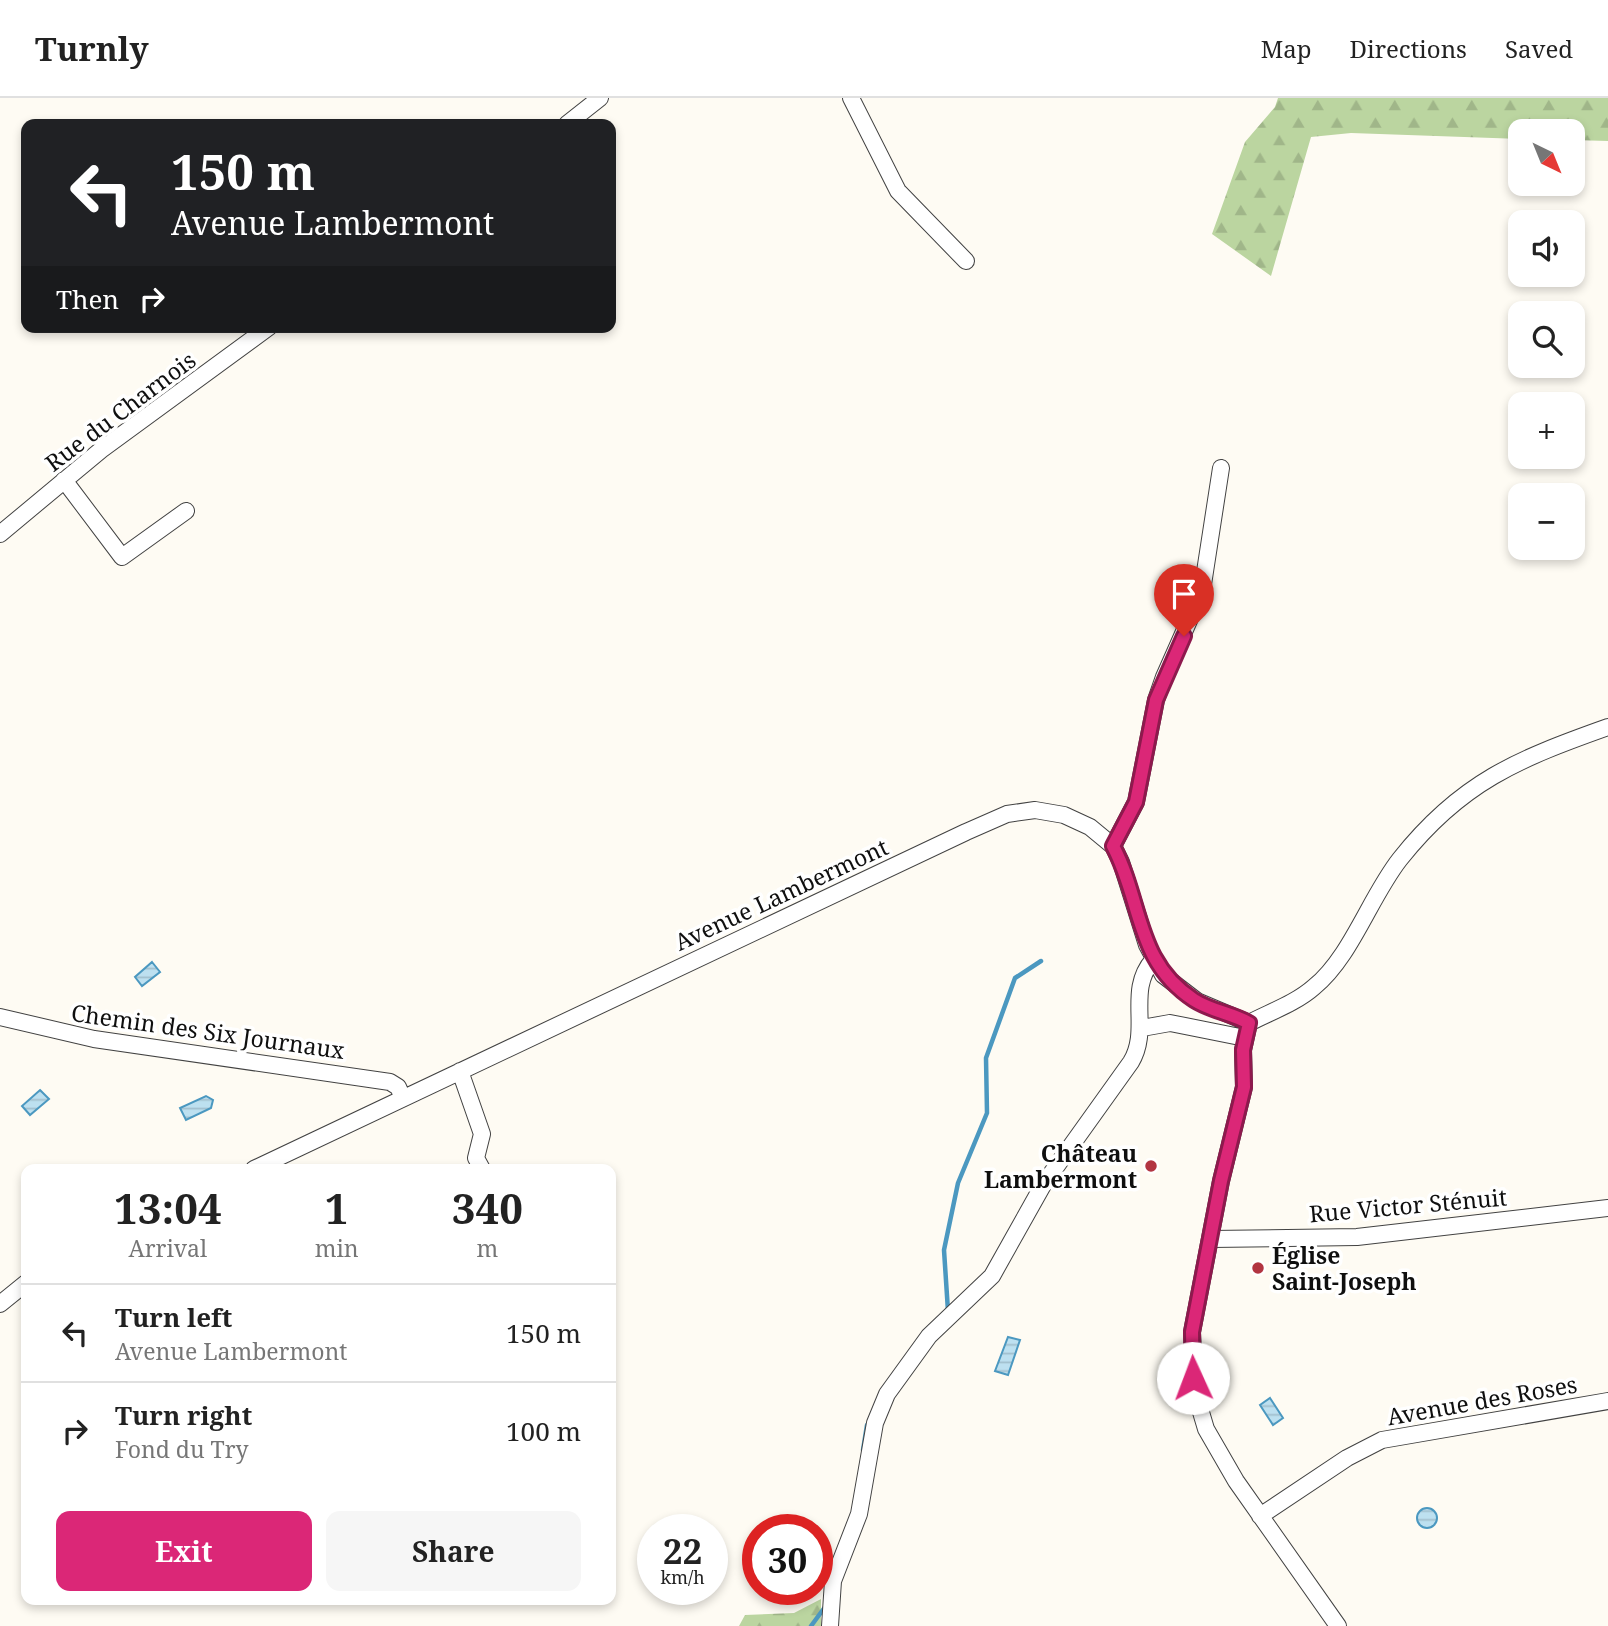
<!DOCTYPE html>
<html lang="en">
<head>
<meta charset="utf-8">
<style>
  body { margin:0; font-family:"Noto Serif",serif; background:#f6f6f6; color:#222; height:100vh; display:flex; flex-direction:column; font-size:26px; white-space:nowrap }
  * { box-sizing:border-box; margin:0 }
  p { font-size:23px; color:#767676 }
  .icon { flex:none; width:38px; height:38px; fill:none; stroke:currentColor; stroke-width:2; stroke-linecap:round; stroke-linejoin:round }
  .map { position:relative; flex:1; overflow:hidden }
  .details { position:absolute; left:21px; top:1066px; width:595px; height:441px; display:flex; flex-direction:column; background:#fff; border-radius:14px; box-shadow:0 4px 10px #0003 }
  .details>* { flex:none }
  .hud { position:absolute; left:21px; top:21px; width:595px; height:214px; border-radius:14px; box-shadow:0 4px 10px #0003; background:#202124; color:#fff; overflow:hidden }
  .needle { width:46px; rotate:137deg }
  .buttons { position:absolute; left:1508px; top:21px; display:grid; gap:14px }
  .buttons a { display:grid; place-items:center; width:77px; height:77px; border-radius:14px; background:#fff; box-shadow:0 4px 10px #0003; font-size:35px }
  .speed { position:absolute; left:637px; top:1416px; display:flex; gap:14px; font-size:35px; font-weight:700; text-align:center }
  .speed>* { display:grid; place-content:center; width:91px; height:91px; border-radius:50%; background:#fff; box-shadow:0 4px 10px #0003; line-height:1 }
  .speed small { font-size:18px; font-weight:400 }
  .speed .limit { border:10px solid #d22; background:#fff; color:#111 }
  .pin { position:absolute; display:grid; place-items:center; width:60px; height:60px; color:#fff; margin:-72px -30px; border-radius:50% 50% 50% 0; rotate:-45deg; box-shadow:0 0 7px #0007 }
  .pin .icon { rotate:45deg }
  .me { position:absolute; width:77px; margin:-38px; rotate:358deg; stroke-linejoin:round; filter:drop-shadow(0 0 5px #0008) }
  .turn { display:flex; align-items:center; gap:24px; height:147px; padding:0 35px; font-size:32px }
  .turn .icon { width:91px; height:91px; stroke-width:2.5 }
  .turn b { display:block; font-size:49px; line-height:60px }
  .then { display:flex; align-items:center; height:66px; padding:0 35px; background:#0003; gap:14px; font-size:26px }
  .eta { display:flex; justify-content:space-evenly; align-items:center; height:119px; text-align:center }
  .eta b { font-size:42px; font-weight:700; line-height:49px }
  .cta { display:flex; gap:14px; margin-top:auto; padding:14px 35px }
  .cta a { flex:1; height:80px; border-radius:14px; background:#db2777; color:#fff; font-size:28px; font-weight:700; line-height:80px; text-align:center }
  .cta a+a { background:#f6f6f6; color:#222 }
  ul { padding:0; list-style:none }
  li { display:flex; align-items:center; gap:21px; height:98px; padding:0 35px; border-top:2px solid #e0e0e0 }
  li div { flex:1 }
  li b { display:block; font-size:26px }
  li em { font-style:normal }
  header { display:flex; align-items:center; gap:42px; box-sizing:border-box; height:98px; padding:0 35px; background:#fff; border-bottom:2px solid #e0e0e0 }
  header strong { font-size:33px }
  nav { display:flex; gap:38px; margin-inline-start:auto; font-size:24px }
  .map>svg:first-child { display:block }
  .forest { fill:url(#forest-firs) }
  .water { fill:url(#water-rules); stroke:#4b98c0; stroke-width:2 }
  .lines { fill:none; stroke-linecap:round; stroke-linejoin:round }
  .stream { stroke:#4b98c0; stroke-width:4.5 }
  .minor-casing { stroke:#424242; stroke-width:18 }
  .minor { stroke:#fff; stroke-width:16 }
  .route-casing { stroke:#8e194d; stroke-width:18 }
  .route { stroke:#db2777; stroke-width:12 }
  .poi-dot { fill:#b23542; stroke:#fff; stroke-width:2.5 }
  .labels { text-anchor:middle; dominant-baseline:central; stroke-width:7; stroke-linejoin:round; paint-order:stroke }
  .street-label { font-size:23px; fill:#0f0f0f; stroke:#fff }
  .poi-label { font-size:23px; font-weight:bold; fill:#0f0f0f; stroke:#fff; text-anchor:end }
</style>
</head>
<body>
<header>
<strong>Turnly</strong>
<nav><a>Map</a><a>Directions</a><a>Saved</a></nav>
</header>
<div class="map">
<svg width="1608" height="1528" viewBox="0 0 1608 1528">
  <defs>
    <pattern id="forest-firs" width="22" height="20" patternUnits="userSpaceOnUse" patternTransform="scale(1.75)"><rect width="22" height="20" fill="#bbd5a0"/><path d="M5 1l3.5 6h-7zM16 11l3.5 6h-7z" fill="#a0b689"/></pattern>
    <pattern id="water-rules" width="6" height="5" patternUnits="userSpaceOnUse" patternTransform="scale(1.75)"><rect width="6" height="5" fill="#bde0f0"/><path d="M0 2.5h6" fill="none" stroke="#a1bfcd"/></pattern>
  </defs>
  <rect width="100%" height="100%" fill="#fefbf3"/>
  <!-- forest -->
  <path class="forest" d="M1278,0H1608V43L1573,42V33H1521V41L1351,35L1311,39L1271,178L1212,136L1245,44L1275,9Z
    M821,1501V1528H739L745,1517L794,1515Z"/>
  <!-- water -->
  <path class="water" d="M152,864L160,874L142,888L135,879Z
    M40,992L49,1001L30,1017L22,1008Z
    M206,998L213,1002L211,1010L186,1022L180,1010Z
    M1008,1239L1020,1242L1008,1277L995,1273Z
    M1270,1300L1283,1320L1273,1327L1260,1307Z
    M1417 1420a10 10 0 1 1 20 0a10 10 0 1 1-20 0Z"/>
  <g class="lines">
    <!-- stream -->
    <path class="stream" d="M948,1213L944,1152L958,1085L987,1015L986,960L1015,880L1041,863
      M863,1352L867,1327
      M811,1528L825,1509"/>
    <defs>
      <path id="minor" d="M851,0L898,93L966,163
        M567,26L600,0
        M64,382L122,459L186,413
        M0,436L101,352L269,229
        M1113,748L1136,704L1156,602L1164,579L1202,493L1221,370
        M0,919L94,941L390,984L398,989L403,1000
        M1249,925L1243,952L1244,989L1221,1083L1192,1234L1195,1294L1206,1331L1236,1383L1338,1528
        M1249,925C1270,914 1296,905 1314,889C1351,859 1370,799 1400,761C1461,684 1518,661 1608,629
        M1142,930L1170,925L1245,940
        M460,973L482,1036L476,1060L482,1071
        M254,1071L966,734L1007,716L1035,712L1064,717L1090,729L1113,748L1121,764L1147,847L1163,877L1197,903L1249,925
        M1211,1141L1357,1139L1608,1110
        M0,1206L26,1185
        M1260,1418L1347,1360L1382,1342L1608,1303
        M830,1528L833,1483L859,1416L875,1325L887,1296L929,1238L992,1178L1043,1087L1131,964C1151,931 1126,893 1153,862"/>
    </defs>
    <!-- minor casing -->
    <use href="#minor" class="minor-casing"/>
    <!-- minor -->
    <use href="#minor" class="minor"/>
  </g>
  <g class="lines">
    <defs>
      <path id="route" d="M1184,538L1156,602L1136,704L1113,748C1143,805 1135,863 1194,902C1211,913 1231,915 1249,925L1243,952L1244,989L1221,1083L1192,1234L1193,1280"/>
    </defs>
    <!-- route casing -->
    <use href="#route" class="route-casing"/>
    <!-- route -->
    <use href="#route" class="route"/>
  </g>
  <!-- markers -->
  <g class="poi-dot">
    <circle cx="1151" cy="1068" r="7"/>
    <circle cx="1258" cy="1170" r="7"/>
  </g>
  <g class="labels">
    <!-- street labels -->
    <g class="street-label">
      <text transform="translate(120 313) rotate(-37)">Rue du Charnois</text>
      <text transform="translate(781 796) rotate(-25)">Avenue Lambermont</text>
      <text transform="translate(208 933) rotate(8)">Chemin des Six Journaux</text>
      <text transform="translate(1408 1107) rotate(-5)">Rue Victor Sténuit</text>
      <text transform="translate(1482 1302) rotate(-10)">Avenue des Roses</text>
    </g>
    <!-- poi labels -->
    <g class="poi-label">
      <text x="1137" y="1055">Château<tspan x="1137" dy="26">Lambermont</tspan></text>
      <text x="1272" y="1157" text-anchor="start">Église<tspan x="1272" dy="26">Saint-Joseph</tspan></text>
    </g>
  </g>
</svg>
<div class="buttons">
<a><svg class="needle" viewBox="-14 -14 28 28"><path d="M0-13l5 13h-10z" fill="#e53935"/><path d="M0 13l5-13h-10z" fill="#767676"/></svg></a>
<a><svg class="icon" aria-label="sound" viewBox="0 0 24 24"><path d="M4 9h4l5-4v14l-5-4H4zM17 9q2 3 0 6"/></svg></a>
<a><svg class="icon" aria-label="search" viewBox="0 0 24 24"><circle cx="10" cy="10" r="6"/><path d="M15 15l6 6"/></svg></a>
<a>+</a>
<a>−</a>
</div>
<div class="speed"><div>22<small>km/h</small></div><div class="limit">30</div></div>
<div class="pin" style="left:1184px;top:538px;background:#d93025"><svg class="icon" aria-label="arrive" viewBox="0 0 24 24"><path d="M6 21V4h12l-3 4 3 4H6"/></svg></div>
<svg class="me" style="left:1193px;top:1280px" viewBox="-20 -20 40 40"><circle r="19" fill="#fff"/><path d="M0-13L10 11 0 6-10 11z" fill="#db2777"/></svg>
<div class="hud">
<div class="turn"><svg class="icon" aria-label="left" viewBox="0 0 24 24"><path d="M17 20v-9H6M10 6l-5 5 5 5"/></svg><div><b>150 m</b>Avenue Lambermont</div></div>
<div class="then">Then<svg class="icon" aria-label="right" viewBox="0 0 24 24"><path d="M7 20v-9h11M14 6l5 5-5 5"/></svg></div>
</div>
<section class="details">
<div class="eta">
<div><b>13:04</b><p>Arrival</p></div>
<div><b>1</b><p>min</p></div>
<div><b>340</b><p>m</p></div>
</div>
<ul>
<li><svg class="icon" aria-label="left" viewBox="0 0 24 24"><path d="M17 20v-9H6M10 6l-5 5 5 5"/></svg><div><b>Turn left</b><p>Avenue Lambermont</p></div><em>150 m</em></li>
<li><svg class="icon" aria-label="right" viewBox="0 0 24 24"><path d="M7 20v-9h11M14 6l5 5-5 5"/></svg><div><b>Turn right</b><p>Fond du Try</p></div><em>100 m</em></li>
</ul>
<div class="cta"><a>Exit</a><a>Share</a></div>
</section>
</div>
</body>
</html>
